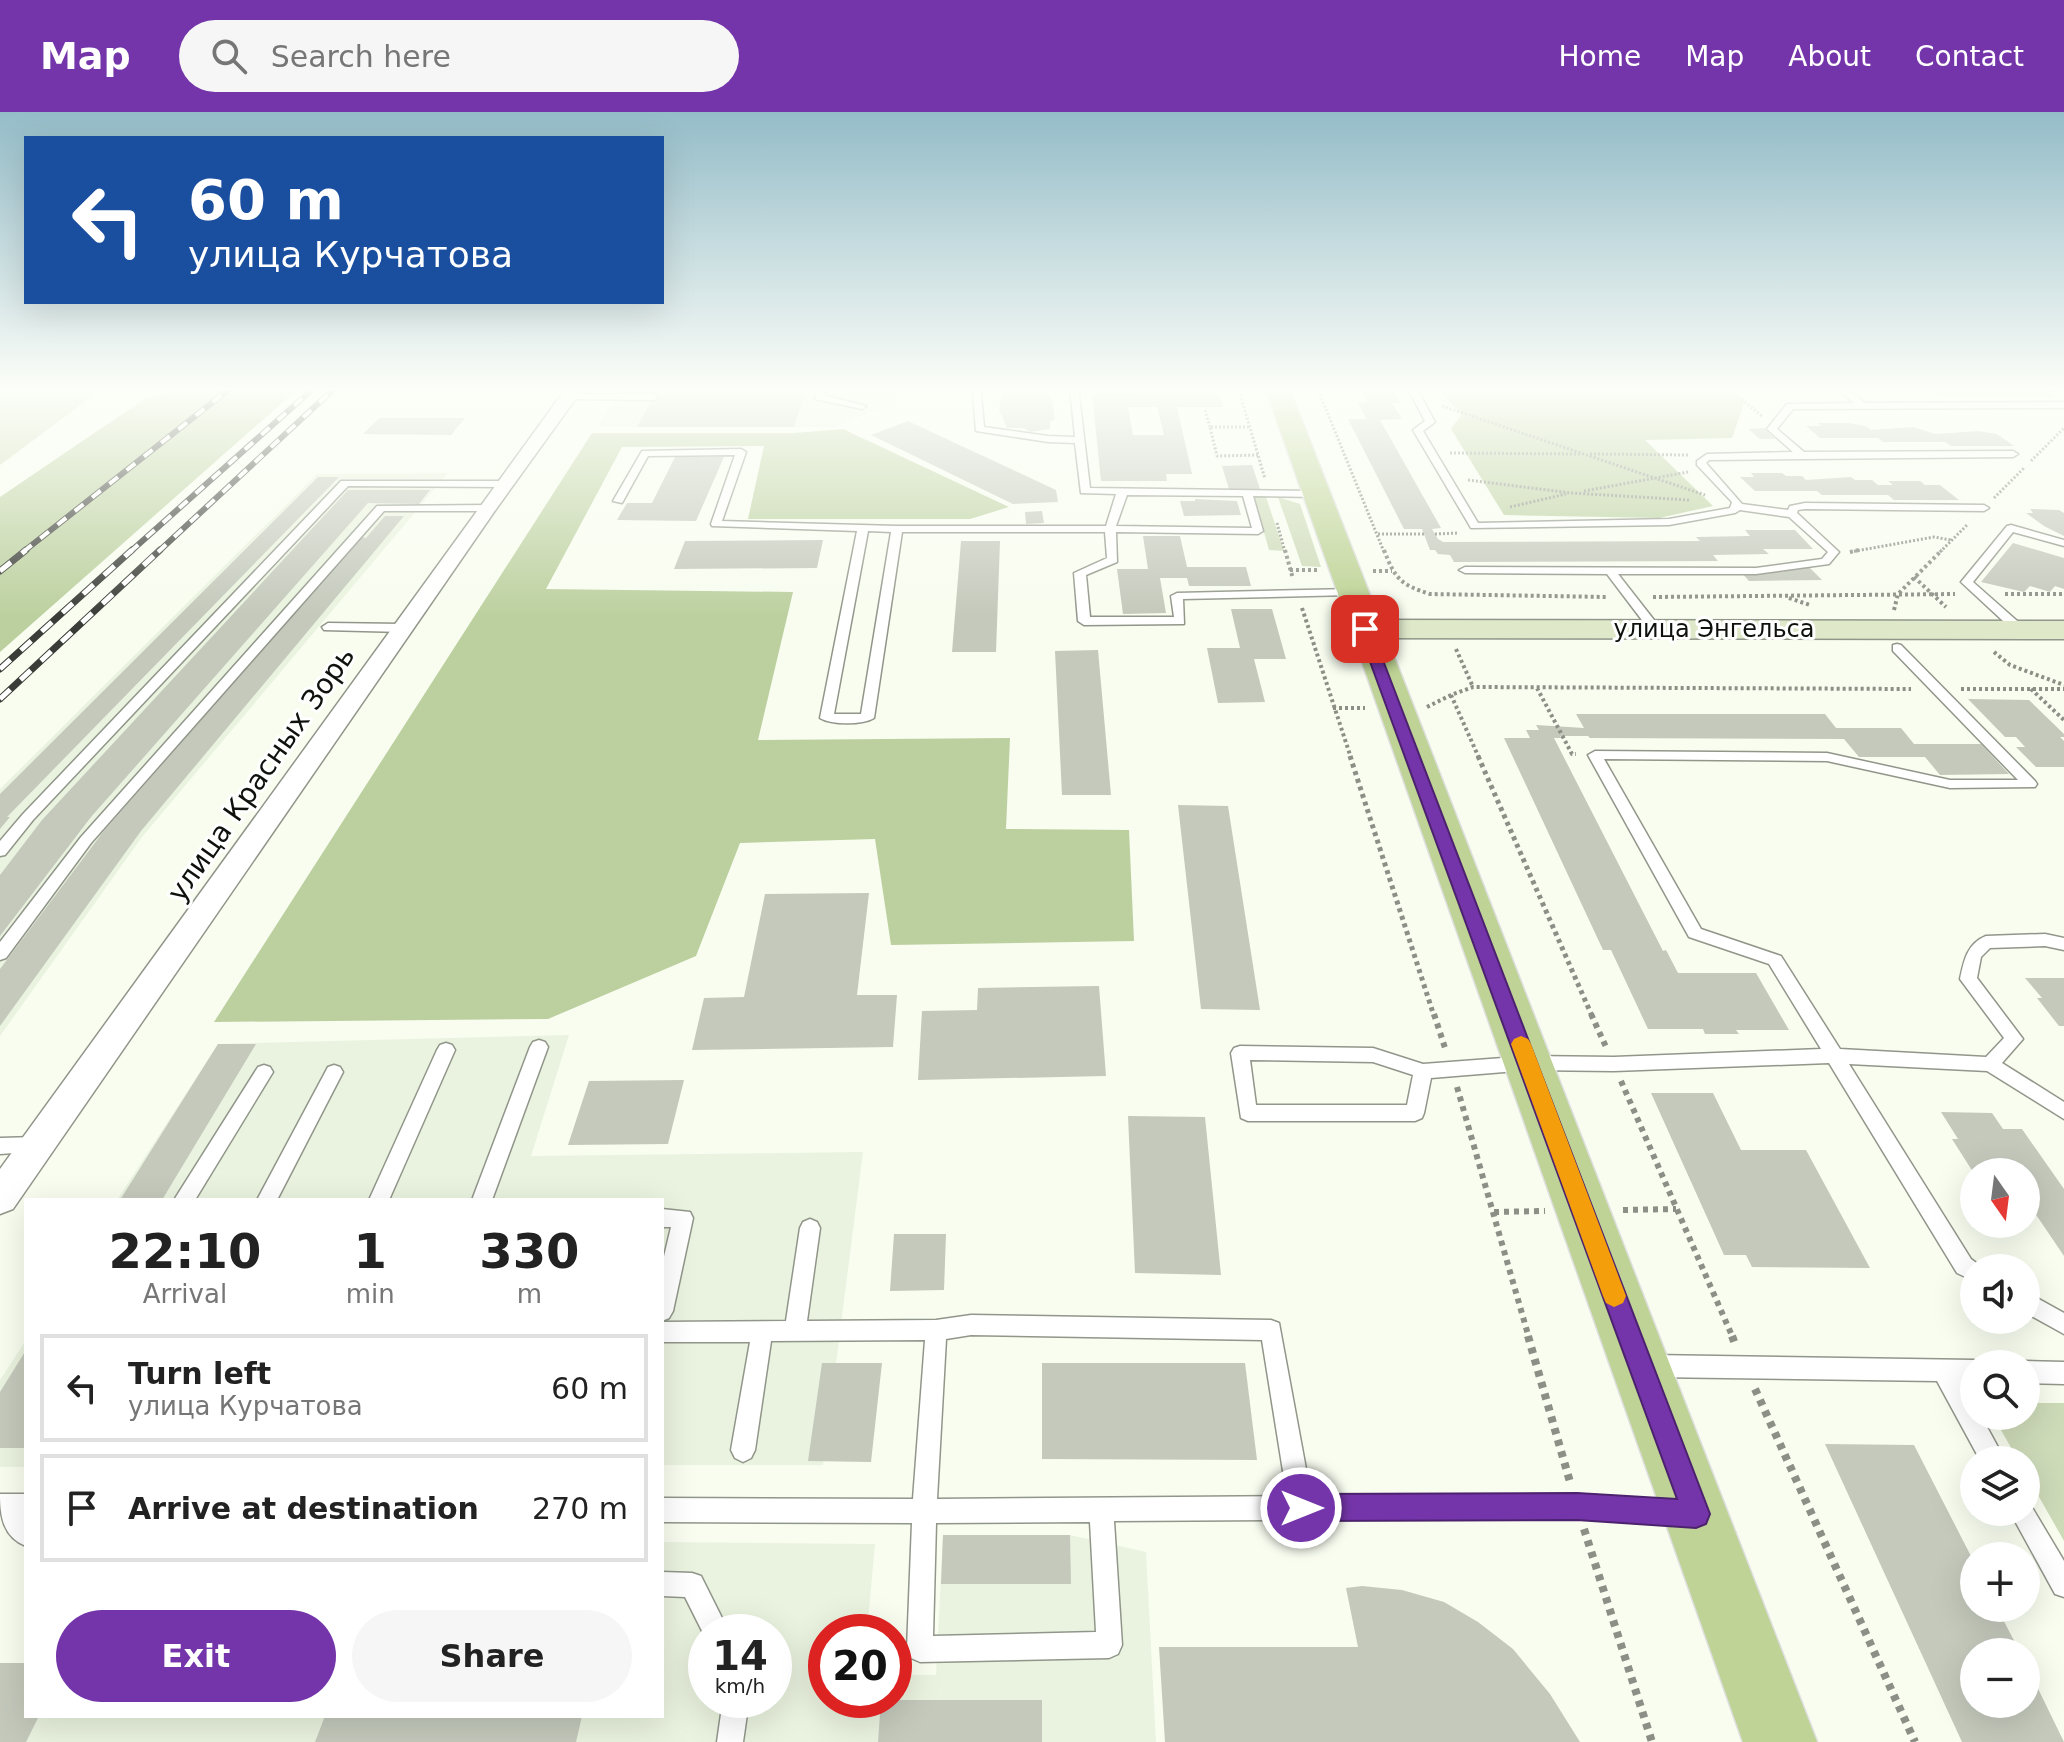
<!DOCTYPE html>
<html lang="en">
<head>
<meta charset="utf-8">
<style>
  body { margin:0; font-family:"DejaVu Sans",sans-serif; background:#f6f6f6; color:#222; height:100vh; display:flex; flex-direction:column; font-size:30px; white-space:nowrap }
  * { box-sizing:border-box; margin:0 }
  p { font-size:26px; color:#767676 }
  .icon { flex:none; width:44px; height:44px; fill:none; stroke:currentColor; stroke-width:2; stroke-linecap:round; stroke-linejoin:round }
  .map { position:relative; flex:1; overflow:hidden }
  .panel { position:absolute; left:24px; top:1086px; width:640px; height:520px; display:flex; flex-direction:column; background:#fff; border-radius:0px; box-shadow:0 8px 32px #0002 }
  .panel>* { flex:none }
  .guide { position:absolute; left:24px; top:24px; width:640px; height:168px; border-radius:0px; box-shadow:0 8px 32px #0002; background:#1a4fa0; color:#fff; overflow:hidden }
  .needle { width:52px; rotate:166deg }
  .controls { position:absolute; left:1960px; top:1046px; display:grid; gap:16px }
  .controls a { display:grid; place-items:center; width:80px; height:80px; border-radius:50%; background:#fff; box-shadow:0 8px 32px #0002; font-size:40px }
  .speed { position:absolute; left:688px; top:1502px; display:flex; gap:16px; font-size:40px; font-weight:700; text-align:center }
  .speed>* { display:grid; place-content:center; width:104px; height:104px; border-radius:50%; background:#fff; box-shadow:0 8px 32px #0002; line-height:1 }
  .speed small { font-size:20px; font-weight:400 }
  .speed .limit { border:12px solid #d22; background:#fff; color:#111 }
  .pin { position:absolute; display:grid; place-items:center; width:68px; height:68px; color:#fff; margin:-34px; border-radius:16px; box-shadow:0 4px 12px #0006 }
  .me { position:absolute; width:88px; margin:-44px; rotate:90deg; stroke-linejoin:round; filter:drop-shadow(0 0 6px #0008) }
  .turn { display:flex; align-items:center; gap:28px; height:168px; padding:0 32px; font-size:36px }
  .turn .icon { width:104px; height:104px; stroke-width:2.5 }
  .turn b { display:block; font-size:56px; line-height:68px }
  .eta { display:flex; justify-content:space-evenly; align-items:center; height:136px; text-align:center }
  .eta b { font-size:48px; font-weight:800; line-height:56px }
  .button { display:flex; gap:16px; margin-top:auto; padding:16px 32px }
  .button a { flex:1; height:92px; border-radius:48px; background:#7535aa; color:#fff; font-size:32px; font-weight:800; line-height:92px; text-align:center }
  .button a+a { background:#f6f6f6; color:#222 }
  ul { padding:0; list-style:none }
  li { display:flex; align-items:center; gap:24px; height:108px; margin:0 16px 12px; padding:0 16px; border:4px solid #e0e0e0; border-radius:0px }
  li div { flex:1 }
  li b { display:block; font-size:30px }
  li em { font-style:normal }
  header { display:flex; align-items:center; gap:48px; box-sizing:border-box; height:112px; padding:0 40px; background:#7535aa; color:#fff }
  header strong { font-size:38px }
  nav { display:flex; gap:44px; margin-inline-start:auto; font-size:28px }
  .search { width:560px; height:72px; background:#f6f6f6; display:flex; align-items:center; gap:20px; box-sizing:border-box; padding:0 28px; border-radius:44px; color:#767676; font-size:30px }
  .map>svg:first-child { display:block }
  .built { fill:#eaf3df; fill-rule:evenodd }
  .green { fill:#cedbb9 }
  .forest { fill:#bcd09f }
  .building { fill:#c4c9bc; fill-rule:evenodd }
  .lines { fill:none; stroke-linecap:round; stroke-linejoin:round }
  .service-casing { stroke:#91968a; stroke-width:3 }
  .minor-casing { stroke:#91968a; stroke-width:3 }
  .secondary-casing { stroke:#91968a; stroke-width:3 }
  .primary-casing { stroke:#dddedd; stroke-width:3 }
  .path-far4 { stroke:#8b8f86; stroke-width:3; stroke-dasharray:2 2; stroke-linecap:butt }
  .path-far3 { stroke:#8b8f86; stroke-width:4; stroke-dasharray:3 3; stroke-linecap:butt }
  .path-far2 { stroke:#8b8f86; stroke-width:5; stroke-dasharray:4 4; stroke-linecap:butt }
  .path-far1 { stroke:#8b8f86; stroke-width:6; stroke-dasharray:5 5; stroke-linecap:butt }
  .path { stroke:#8b8f86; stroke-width:8; stroke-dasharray:6 6; stroke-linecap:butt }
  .service { fill:#fff; fill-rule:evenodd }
  .minor { fill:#fff; fill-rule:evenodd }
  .secondary { fill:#dfe9ca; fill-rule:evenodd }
  .primary { fill:#bed395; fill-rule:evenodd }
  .rail-far1-casing { stroke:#3a3c37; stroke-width:6 }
  .rail-casing { stroke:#3a3c37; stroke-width:7 }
  .rail-far1 { stroke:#fff; stroke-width:4; stroke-dasharray:11; stroke-linecap:butt }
  .rail { stroke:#fff; stroke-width:5; stroke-dasharray:14; stroke-linecap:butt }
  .route { fill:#7535aa; stroke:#4c226e; stroke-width:2 }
  .slow { fill:#f59e0b }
  .labels { text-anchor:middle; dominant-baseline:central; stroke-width:6; stroke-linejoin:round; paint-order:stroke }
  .far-street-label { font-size:24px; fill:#0f110d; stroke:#fff }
  .street-label { font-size:28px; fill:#0f110d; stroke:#fff }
</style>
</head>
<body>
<header>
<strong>Map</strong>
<div class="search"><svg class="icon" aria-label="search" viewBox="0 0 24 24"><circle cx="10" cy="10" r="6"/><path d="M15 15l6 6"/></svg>Search here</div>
<nav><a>Home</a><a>Map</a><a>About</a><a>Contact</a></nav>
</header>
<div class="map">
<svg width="2064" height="1630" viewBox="0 0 2064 1630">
  <rect width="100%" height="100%" fill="#f8fdf0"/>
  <!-- built -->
  <path class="built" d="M621,275H910L886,294L834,315H598Z
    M448,361L142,725L0,924V677L317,362Z
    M569,923L531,1044L863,1040L823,1353H662V1088H117L218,932Z
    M26,1228V1355H0V1268Z
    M943,1423H1070L1146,1440L1156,1630H0V1551H26V1604H662V1430L875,1432L867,1520H826V1588H894V1563H936ZM706,1520H774V1588H706Z"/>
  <!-- green -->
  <path class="green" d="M0,275H105L0,353Z
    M1254,385H1266L1284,439L1269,438Z
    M1278,385L1300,392L1321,455L1302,454Z
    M2026,1291H2064V1429L2026,1362V1348H2018L1993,1304H2026Z"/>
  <!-- forest -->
  <path class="forest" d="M192,275H300L0,540V385L146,286Z
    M1434,275H1718L1745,289L1732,326L1645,328L1713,394L1659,406L1504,403L1451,317L1462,302Z
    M843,317L1009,395L970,407H748L764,334L622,335L546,477L793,480L758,628L1010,626L1006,717L1129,718L1134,829L891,833L875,727L740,731L696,844L548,907L214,910L592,321H794Z"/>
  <!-- building -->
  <path class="building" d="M659,275H807L794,315H637Z
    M1024,275L1046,279L1052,288L1055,307L1050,310V317L1030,320L1024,316H1007L999,297L1002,279Z
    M1360,275H1391L1400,291H1392L1402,307L1380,308L1441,416L1432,417L1438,427L1443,430L1700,429L1696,425L1750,424L1745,418H1795L1813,437H1763L1769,442L1713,443L1718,449L1454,450L1450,443L1438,442L1435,438H1430L1422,417H1404L1348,307H1367L1358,291L1368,290Z
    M1878,275H2042L2064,276V280H2048L2057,285H1945L1941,282H1887Z
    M1139,276H1217L1223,295H1177L1192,362H1166L1167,369H1101L1092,281H1140ZM1128,295H1157L1164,323H1133Z
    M379,306H465L451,323L363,322Z
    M908,309L1056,378L1058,390L1013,392L871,323Z
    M1817,311H1849L1866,314L1871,318L1914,315L1935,322L1979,319L1997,322L2014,334H1951L1945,330H1883L1878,326H1820L1806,314H1821Z
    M1764,316L1775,327H1760L1748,317Z
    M675,345H724L696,409L617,408L627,391H652Z
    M1252,353L1260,377H1229L1222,354Z
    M1751,361H1782L1786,364H1802L1806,368L1851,365L1855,368H1872L1878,373H1893L1888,369H1920L1925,373H1940L1959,388H1894L1888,383H1822L1817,379H1755L1740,365H1754Z
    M318,365H339L7,705H10L0,717V682Z
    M348,378H430L419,392L368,391L91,705L0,824V763L42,708Z
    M1195,387L1237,389L1241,403L1184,404L1180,389H1195Z
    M2030,397L2059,398L2064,401V424L2044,414L2026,401H2033Z
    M1042,399L1044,411L1026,412L1025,400Z
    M385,404H404L141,719L0,914V857L103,720L361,425L366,426Z
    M1143,424H1180L1187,455H1246L1251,474H1189L1187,466H1160L1166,501L1123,502L1117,457H1148Z
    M823,428L817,456L674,457L685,429Z
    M961,429H1000L996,540H952Z
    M2013,431L2064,446V477L2055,474L2050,480L2030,474L2024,480L1981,470Z
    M1780,455H1809L1822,468L1749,469L1741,460H1784Z
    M1231,497H1272L1286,547H1254L1265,590L1218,591L1207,536H1240Z
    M1098,538L1111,683H1062L1055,539Z
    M1968,587L2029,588L2064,622V625H2060L2064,629V655H2036L2016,635H2025L2016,625H2005Z
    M1576,602H1825L1836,616H1901L1914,632H1981L2009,662L1940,663L1925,645H1859L1844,627L1590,626L1588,624H1560L1561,626H1554L1663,839L1666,838L1678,861H1756L1789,918H1736L1739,922H1705L1703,917H1648L1611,838H1603L1504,626H1530L1526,618H1539L1536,613L1584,616Z
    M1178,693L1228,694L1260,898L1201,897Z
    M869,781L857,883H897L893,935L692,938L704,886L744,885L765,782Z
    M2025,866H2064V914H2059L2037,886H2042Z
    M1099,874L1106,964L918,968L922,899L977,898L978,876Z
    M218,932H256L162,1088H120Z
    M684,968L668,1032L568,1033L589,969Z
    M1651,981H1713L1741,1038H1806L1870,1156L1752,1155L1746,1143H1724Z
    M1941,1000L1992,1001L2003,1017H2022L2064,1077V1144L2026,1088V1060H1973L1952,1027H1958Z
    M1128,1004L1205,1005L1221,1163L1135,1161Z
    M894,1122H946L944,1178L890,1179Z
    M26,1238V1336H0V1280Z
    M822,1251H882L871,1350L808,1349Z
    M1042,1251H1245L1257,1348L1042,1347Z
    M1825,1332L1914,1333L1974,1450V1496H1997L2020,1540H1974V1592H2026V1552L2064,1630H1962Z
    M943,1423H1070L1071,1472H941Z
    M1362,1474L1402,1478L1444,1490L1478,1510L1513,1537L1550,1582L1580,1630H1165L1159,1535H1358L1346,1476Z
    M0,1551H26V1604H39L26,1630H0Z
    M881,1588H1042V1630H878Z
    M325,1604H582L576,1630H315Z"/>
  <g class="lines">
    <defs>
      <path id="service" d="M817,275H826L823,283L866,294L862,297L815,287Z
        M978,275H988L981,282L984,315L1048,324L1075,325L1070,275H1078L1090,376L1317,379L1322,382L1317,385L1253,384L1263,419L1258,422L1116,420L1117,450L1086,463L1090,505H1174L1171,484L1177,481L1351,477L1357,480L1351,483L1183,487L1184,512L1084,513L1078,509L1074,461L1107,446L1105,420H902L874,606C863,613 831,613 820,606L857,419L712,414L711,412L735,343L648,344L622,391L613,389L642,339L741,337L746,340L722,409L897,414H1106L1116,382L1081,381L1075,331L1048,330L976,319L973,281ZM1127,383L1243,384L1252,416L1116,414ZM868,419L891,420L861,602H834Z
        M1407,275H1416L1435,310L1423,319L1478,411L1669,407L1730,396L1732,390L1697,353V349L1707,342L1793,340L1767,317L1787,292L1854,291L1835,275H1845L1865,291L2064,290V296L1793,297L1777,317L1804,340L2013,339L2018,342L2013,345L1709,348L1706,351L1742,392L1788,398L1790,394L1805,391L1984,393L1989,396L1984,399L1805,397L1798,398L1797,401L1839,440L1829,452L1756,462H1618L1661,517L1655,521L1651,520L1607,462L1465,461L1459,458L1465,455L1756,456L1822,447L1828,440L1789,405L1740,398L1735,401L1669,413L1471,416L1413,318L1425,309Z
        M2044,275H2054V276L2050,279Z
        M569,282H654L658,285L654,288L566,287V283Z
        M341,369H504L509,372L504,375L348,374L33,708L5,743L0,744V729L23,702Z
        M377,394L487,393L492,396L487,399H384L91,731L6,846L0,848V830L81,725Z
        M2011,413L2064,428V434L2013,420L1973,470L2024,515V521H2016L1961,470L2007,414Z
        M328,511L403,512L409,516L403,520L324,518L322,515Z
        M1897,532L1901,533L2035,669L2037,672L2035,675L1950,676L1827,649L1604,647L1701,817L1781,844L1840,937L1986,945L2004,926L1960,867C1964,848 1967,832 1986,824L2045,822L2064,826V838L2045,834L1990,836L1981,845L1977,866L2023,927L2002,951L2064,990V1007L1987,959L1849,952L1971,1147L1983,1156H1974V1169L1957,1161L1829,951L1614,959L1528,958L1431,966L1424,1001L1422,1006L1415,1009H1248L1241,1006L1231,941L1234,936L1240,934L1373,936L1423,952L1528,944L1614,945L1821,937L1769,852L1689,825L1588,643L1595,639L1827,641L1950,668H2018L1893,539V533ZM1250,948L1373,950L1413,963L1407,993H1256Z
        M539,928L545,930L548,935L492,1088H472L530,935L533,930Z
        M446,931L452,933L455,938L389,1088H369L437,938L440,933Z
        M264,953L270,955L273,960L195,1088H174L258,955Z
        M334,953L340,955L343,960L277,1088H257L328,955Z
        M37,1025L44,1027L46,1033L44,1039L0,1042V1026Z
        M662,1097L690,1100L693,1106L673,1199L669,1206L662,1209V1153L671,1115H662Z
        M810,1107L817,1110L820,1116L807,1209L936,1208L971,1203L1271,1208L1279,1211L1311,1384L1577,1382L1684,1389L1692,1393L1696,1401L1692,1409L1684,1413L1577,1406L1114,1409L1122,1533L1118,1542L1109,1546L920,1550L911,1546L907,1537L912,1411L662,1410V1386L913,1387L925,1228L771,1229L755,1338L751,1346L743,1350L735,1346L731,1338L750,1230H662V1210L786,1209L800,1116L803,1110ZM971,1223L1262,1228L1287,1384L937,1387L946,1227ZM1090,1410L1096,1520L933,1524L936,1411Z
        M2026,1180L2064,1201V1222L2026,1201Z
        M1652,1243L1974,1248L1982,1252H1974V1270L1962,1269L1974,1292V1304H1981L2005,1348H1980L1937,1269L1652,1265L1644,1262L1641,1254L1644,1246Z
        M2026,1249L2064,1250V1272L2026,1271V1252H2019Z
        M0,1382H26V1434C3,1425 0,1404 0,1382Z
        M2026,1390L2030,1392L2064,1449V1485L2055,1482L2010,1400H2026Z
        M662,1460L692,1461L701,1464L729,1520H706V1527L685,1485L662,1484Z
        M723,1588H749L743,1630H717Z"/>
      <path id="minor" d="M567,275H584L494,400L13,1097L0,1102V1057Z"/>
      <path id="secondary" d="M1365,508L2064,509V527L1365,526L1354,524L1349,517L1354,510Z"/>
      <path id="primary" d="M1265,275H1289L1817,1630H1743Z"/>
    </defs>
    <!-- service casing -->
    <use href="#service" class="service-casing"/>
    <!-- minor casing -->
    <use href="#minor" class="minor-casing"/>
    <!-- secondary casing -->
    <use href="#secondary" class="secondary-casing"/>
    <!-- primary casing -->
    <use href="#primary" class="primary-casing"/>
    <!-- path-far4 -->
    <path class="path-far4" d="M1238,275L1265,367
      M1317,275L1384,440
      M1726,275L1763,305
      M1775,275L1790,279
      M1442,294L1705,383
      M1205,298L1210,315
      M1249,315H1210L1217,344L1258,343
      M1450,341L1580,342
      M1590,342L1688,343
      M2031,349L2064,316
      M1468,368L1572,381L1689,388
      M1584,379L1688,360
      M1994,386L2024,356
      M1510,395L1566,382
      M1277,411L1285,440
      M1378,422H1425
      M1435,422L1458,421
      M1850,440L1934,425L1951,428
      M1940,440L1967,413"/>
    <!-- path-far3 -->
    <path class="path-far3" d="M1285,438L1293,467
      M1384,438C1395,467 1401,473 1430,482L1607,485
      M1850,440L1859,438
      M1290,458H1317
      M1373,459H1392
      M1914,465L1946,495
      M2005,482H2064
      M1653,485L1955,482
      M1789,486L1810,493
      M1302,496L1351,646
      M1894,498L1898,482L1942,438
      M1456,537L1473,575
      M1994,540L2010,553L2064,573
      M1537,576L1572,642H1576
      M1961,577H2064
      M2031,577L2064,608
      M1427,595L1451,583
      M1333,596H1365
      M1479,646L1451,583L1473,575L1911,577"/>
    <!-- path-far2 -->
    <path class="path-far2" d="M1350,644L1434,904
      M1478,644L1592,904"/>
    <!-- path-far1 -->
    <path class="path-far1" d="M1434,902L1446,939
      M1591,902L1606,935
      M1621,969L1733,1226
      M1457,975L1529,1226
      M1623,1098L1676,1097
      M1494,1100L1545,1099"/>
    <!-- path -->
    <path class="path" d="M1528,1224L1570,1370
      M1732,1224L1735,1232
      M1755,1277L1915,1630
      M1584,1417L1652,1630"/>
    <!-- service -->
    <use href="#service" class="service"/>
    <!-- minor -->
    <use href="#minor" class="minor"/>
    <!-- secondary -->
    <use href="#secondary" class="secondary"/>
    <!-- primary -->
    <use href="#primary" class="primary"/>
    <defs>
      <path id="rail-far1" d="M23,440L232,275
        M130,440L315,275
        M158,440L336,275"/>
      <path id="rail" d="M0,459L26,438
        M0,557L132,438
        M0,587L160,438"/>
    </defs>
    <!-- rail-far1 casing -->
    <use href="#rail-far1" class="rail-far1-casing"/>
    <!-- rail casing -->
    <use href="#rail" class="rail-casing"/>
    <!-- rail-far1 -->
    <use href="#rail-far1" class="rail-far1"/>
    <!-- rail -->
    <use href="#rail" class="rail"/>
  </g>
  <!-- sky -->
  <linearGradient id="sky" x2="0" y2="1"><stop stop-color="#94bcc8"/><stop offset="0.55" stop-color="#fcfef8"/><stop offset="1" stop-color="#fcfef8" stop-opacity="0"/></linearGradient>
  <rect width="2064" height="504" fill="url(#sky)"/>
  <!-- route -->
  <path class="route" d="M1360,514L1371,517L1710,1402L1706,1412L1696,1416L1577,1408L1301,1409L1291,1405L1287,1396L1291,1386L1301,1382L1577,1381L1677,1387L1358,517Z"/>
  <!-- slow -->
  <path class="slow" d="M1521,924L1528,927L1531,932L1626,1184L1623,1191L1614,1195L1606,1191L1603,1184L1511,932L1514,927Z"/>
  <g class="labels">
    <!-- far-street labels -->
    <g class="far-street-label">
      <text x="1714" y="517">улица Энгельса</text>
    </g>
    <!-- street labels -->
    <g class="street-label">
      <text transform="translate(261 662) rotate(-55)">улица Красных Зорь</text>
    </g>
  </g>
</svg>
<div class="controls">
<a><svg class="needle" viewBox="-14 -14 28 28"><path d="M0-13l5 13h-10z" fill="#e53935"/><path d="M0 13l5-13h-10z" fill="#767676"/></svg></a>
<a><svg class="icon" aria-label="sound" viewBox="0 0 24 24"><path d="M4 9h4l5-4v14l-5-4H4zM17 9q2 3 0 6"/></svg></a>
<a><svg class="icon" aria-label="search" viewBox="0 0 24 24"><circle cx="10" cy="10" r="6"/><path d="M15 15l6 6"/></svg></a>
<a><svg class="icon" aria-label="layers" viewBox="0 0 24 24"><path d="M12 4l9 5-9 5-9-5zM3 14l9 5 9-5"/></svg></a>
<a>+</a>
<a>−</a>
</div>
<div class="speed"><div>14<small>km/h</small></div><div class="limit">20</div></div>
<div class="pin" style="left:1365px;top:517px;background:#d93025"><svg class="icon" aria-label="arrive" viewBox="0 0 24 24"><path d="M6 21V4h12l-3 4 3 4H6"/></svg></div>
<svg class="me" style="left:1301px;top:1396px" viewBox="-20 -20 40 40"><circle r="17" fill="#7535aa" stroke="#fff" stroke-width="3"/><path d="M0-11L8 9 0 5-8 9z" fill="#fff"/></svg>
<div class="guide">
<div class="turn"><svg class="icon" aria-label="left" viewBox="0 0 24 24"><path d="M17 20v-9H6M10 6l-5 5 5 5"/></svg><div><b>60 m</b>улица Курчатова</div></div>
</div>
<section class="panel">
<div class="eta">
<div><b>22:10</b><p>Arrival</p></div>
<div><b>1</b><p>min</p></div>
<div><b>330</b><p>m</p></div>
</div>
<ul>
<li><svg class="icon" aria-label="left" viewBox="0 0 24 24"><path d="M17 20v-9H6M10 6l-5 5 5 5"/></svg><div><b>Turn left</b><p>улица Курчатова</p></div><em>60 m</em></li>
<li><svg class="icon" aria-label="arrive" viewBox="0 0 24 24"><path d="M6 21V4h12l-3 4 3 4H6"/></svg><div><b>Arrive at destination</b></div><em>270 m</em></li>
</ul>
<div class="button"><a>Exit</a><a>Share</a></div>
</section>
</div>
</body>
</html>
